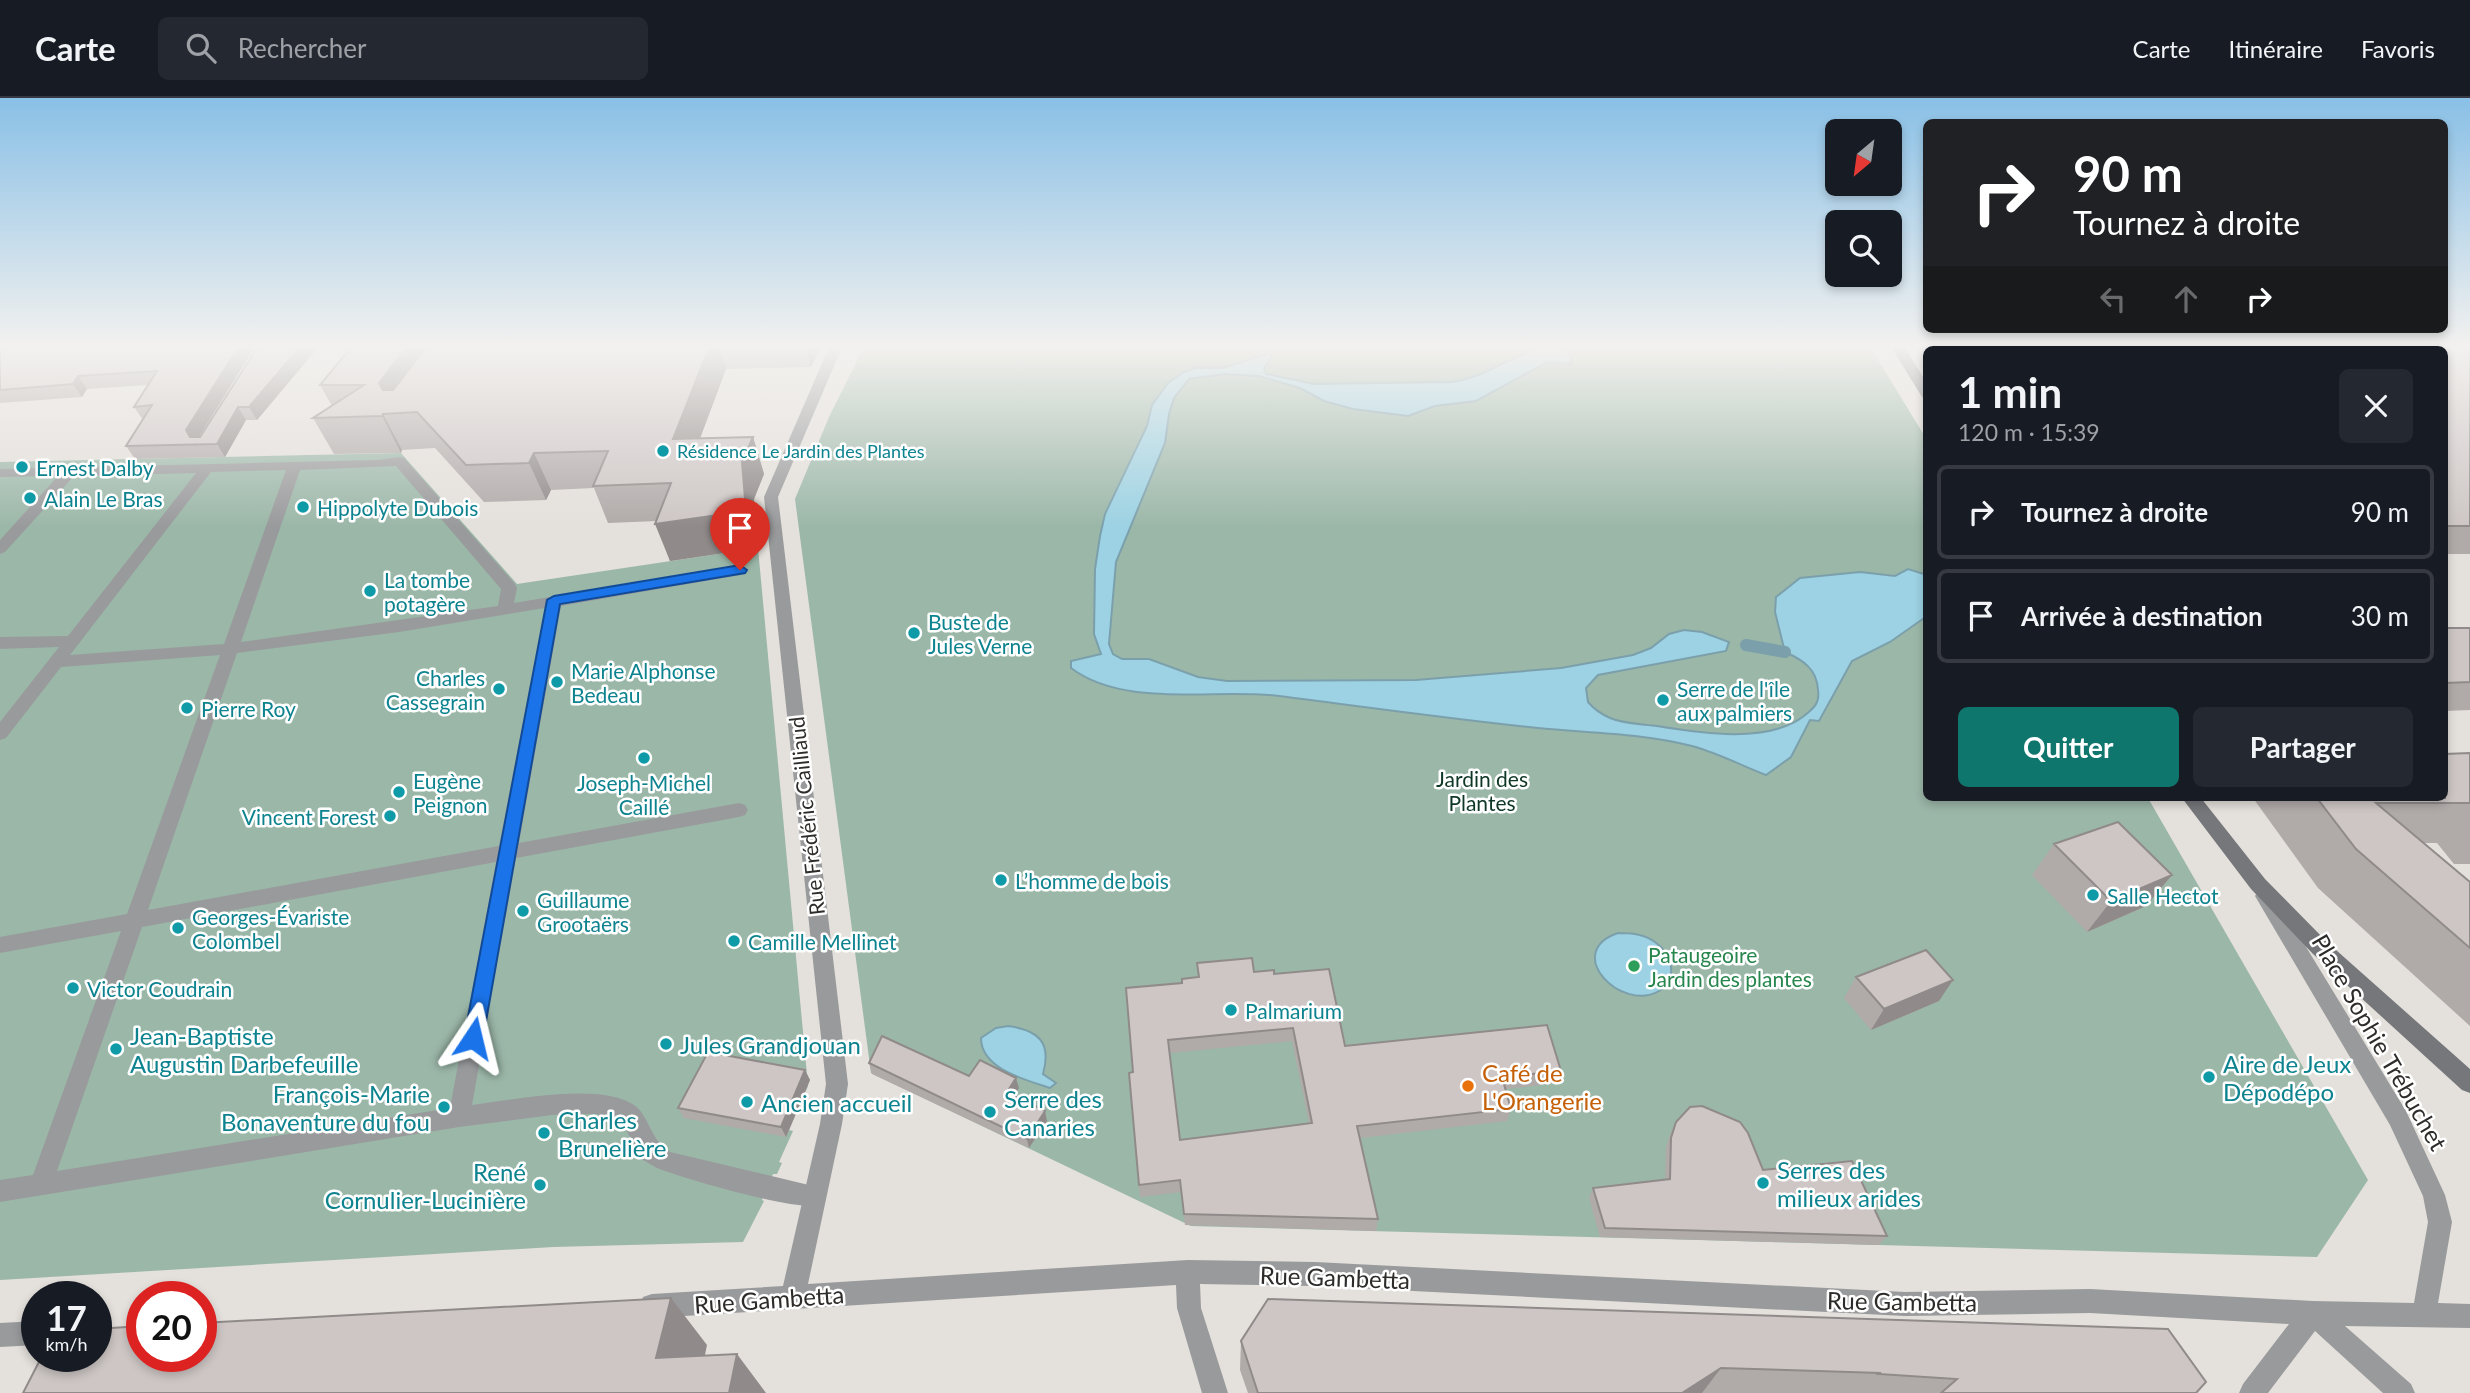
<!DOCTYPE html>
<html lang="fr">
<head>
<meta charset="utf-8">
<style>
  body { margin:0; font-family:Lato,sans-serif; background:#242831; color:#f1f3f6; height:100vh; display:flex; flex-direction:column; font-size:26px; white-space:nowrap }
  * { box-sizing:border-box; margin:0 }
  p { font-size:23px; color:#9ea1a6 }
  .icon { flex:none; width:38px; height:38px; fill:none; stroke:currentColor; stroke-width:2; stroke-linecap:round; stroke-linejoin:round }
  .map { position:relative; flex:1; overflow:hidden }
  .sheet { position:absolute; left:1923px; top:248px; width:525px; height:455px; display:flex; flex-direction:column; background:#171b24; border-radius:10px; box-shadow:0 4px 10px #0003 }
  .sheet>* { flex:none }
  .banner { position:absolute; left:1923px; top:21px; width:525px; height:214px; border-radius:10px; box-shadow:0 4px 10px #0003; background:#202124; color:#fff; overflow:hidden }
  .needle { width:46px; rotate:209deg }
  .buttons { position:absolute; left:1825px; top:21px; display:grid; gap:14px }
  .buttons a { display:grid; place-items:center; width:77px; height:77px; border-radius:10px; background:#171b24; box-shadow:0 4px 10px #0003; font-size:35px }
  .speed { position:absolute; left:21px; top:1183px; display:flex; gap:14px; font-size:35px; font-weight:700; text-align:center }
  .speed>* { display:grid; place-content:center; width:91px; height:91px; border-radius:50%; background:#171b24; box-shadow:0 4px 10px #0003; line-height:1 }
  .speed small { font-size:18px; font-weight:400 }
  .speed .limit { border:10px solid #d22; background:#fff; color:#111 }
  .pin { position:absolute; display:grid; place-items:center; width:60px; height:60px; color:#fff; margin:-72px -30px; border-radius:50% 50% 50% 0; rotate:-45deg; box-shadow:0 0 7px #0007 }
  .pin .icon { rotate:45deg }
  .me { position:absolute; width:77px; margin:-38px; rotate:10deg; stroke-linejoin:round; filter:drop-shadow(0 0 5px #0008) }
  .turn { display:flex; align-items:center; gap:24px; height:147px; padding:0 35px; font-size:32px }
  .turn .icon { width:91px; height:91px; stroke-width:2.5 }
  .turn b { display:block; font-size:49px; line-height:60px }
  .lanes { display:flex; align-items:center; height:66px; padding:0 35px; background:#0003; justify-content:center; gap:35px; direction:ltr }
  .lanes .off { opacity:.35 }
  .round { display:grid; place-items:center; flex:none; width:74px; height:74px; border-radius:10px; background:#242831 }
  .headline { display:flex; align-items:center; justify-content:space-between; height:119px; padding:0 35px }
  h1 { font-size:42px; font-weight:700; line-height:52px }
  .button { display:flex; gap:14px; margin-top:auto; padding:14px 35px }
  .button a { flex:1; height:80px; border-radius:10px; background:#0f766e; color:#fff; font-size:28px; font-weight:700; line-height:80px; text-align:center }
  .button a+a { background:#242831; color:#f1f3f6 }
  ul { padding:0; list-style:none }
  li { display:flex; align-items:center; gap:21px; height:94px; margin:0 14px 10px; padding:0 21px; border:4px solid #363941; border-radius:10px }
  li div { flex:1 }
  li b { display:block; font-size:26px }
  li em { font-style:normal }
  header { display:flex; align-items:center; gap:42px; box-sizing:border-box; height:98px; padding:0 35px; background:#171b24; border-bottom:2px solid #363941 }
  header strong { font-size:33px }
  nav { display:flex; gap:38px; margin-inline-start:auto; font-size:24px }
  .search { width:490px; height:63px; background:#242831; display:flex; align-items:center; gap:18px; box-sizing:border-box; padding:0 24px; border-radius:10px; color:#9ea1a6; font-size:26px }
  .map>svg:first-child { display:block }
  .green { fill:#9bb7a8 }
  .water { fill:#9cd2e3; stroke:#7ba0ac; stroke-width:2 }
  .lines { fill:none; stroke-linecap:round; stroke-linejoin:round }
  .stream { stroke:#7ba0ac; stroke-width:12 }
  .lane { fill:#999a9c; fill-rule:evenodd }
  .street { fill:#999a9c; fill-rule:evenodd }
  .secondary { fill:#76777b; fill-rule:evenodd }
  .wall { fill:#b0aaa9; fill-rule:evenodd }
  .shaded-wall { fill:#908b8a }
  .building { fill:#cdc6c5; stroke:#908b8a; stroke-width:2; fill-rule:evenodd }
  .route { fill:#1a73e8; stroke:#114b97; stroke-width:2 }
  .culture-dot { fill:#0f9aa8; stroke:#fff; stroke-width:2.5 }
  .leisure-dot { fill:#2e9e5b; stroke:#fff; stroke-width:2.5 }
  .food-dot { fill:#e8710a; stroke:#fff; stroke-width:2.5 }
  .labels { text-anchor:middle; dominant-baseline:central; stroke-width:5; stroke-linejoin:round; paint-order:stroke }
  .far-culture-label { font-size:18px; fill:#0d838f; stroke:#fff; text-anchor:start }
  .culture-label { font-size:21px; fill:#0d838f; stroke:#fff; text-anchor:start }
  .park-label { font-size:21px; fill:#0e3726; stroke:#fff }
  .street-label { font-size:21px; fill:#2d2c2a; stroke:#fff }
  .leisure-label { font-size:21px; fill:#27864d; stroke:#fff; text-anchor:start }
  .near-culture-label { font-size:24px; fill:#0d838f; stroke:#fff; text-anchor:start }
  .near-street-label { font-size:24px; fill:#2d2c2a; stroke:#fff }
  .near-food-label { font-size:24px; fill:#c56008; stroke:#fff; text-anchor:start }
</style>
</head>
<body>
<header>
<strong>Carte</strong>
<div class="search"><svg class="icon" aria-label="search" viewBox="0 0 24 24"><circle cx="10" cy="10" r="6"/><path d="M15 15l6 6"/></svg>Rechercher</div>
<nav><a>Carte</a><a>Itinéraire</a><a>Favoris</a></nav>
</header>
<div class="map">
<svg width="2470" height="1295" viewBox="0 0 2470 1295">
  <rect width="100%" height="100%" fill="#e4e0db"/>
  <!-- green -->
  <path class="green" d="M865,247H1869L1927,342V700H2148L2368,1082L2317,1159L1191,1128L871,975L795,401L829,319Z
    M401,355L517,486L758,450L808,988L789,1032L793,1033L779,1064L782,1065L777,1076H773L762,1102L764,1103L743,1144L553,1149L0,1182V364Z"/>
  <!-- water -->
  <path class="water" d="M1533,247H1559L1571,258V266L1547,264L1476,303L1435,308L1408,318L1353,311L1324,303L1300,290L1259,278L1225,276L1189,281L1174,300L1169,316L1165,345L1116,464L1109,546L1113,556L1122,561H1149L1198,579L1227,583L1416,582L1561,570L1633,557L1651,550L1669,536L1684,532L1702,534L1729,544L1726,553L1598,577L1586,590L1588,604C1594,611 1601,616 1610,620C1624,626 1642,626 1657,628C1700,635 1768,646 1804,618C1814,610 1820,605 1818,592C1817,571 1803,562 1785,554L1775,514L1776,499L1800,480L1860,474L1895,478L1908,471L1927,477V518L1890,544L1852,563L1819,623L1810,622L1791,659L1766,677C1740,667 1718,655 1692,648C1642,635 1589,635 1538,630C1452,621 1366,609 1279,598C1217,590 1125,611 1071,570V563L1101,556L1094,536L1095,471L1100,438L1105,416L1147,328L1152,307L1168,285L1184,274L1196,270H1223L1267,256L1272,257L1264,271L1266,276L1314,286L1451,284C1480,281 1500,264 1527,256Z
    M1618,835C1631,835 1644,836 1655,844C1672,856 1679,881 1659,893C1621,915 1562,854 1618,835Z
    M1008,928C1038,932 1052,944 1043,976L1056,985L1050,990C1026,982 981,971 981,940L996,930Z"/>
  <g class="lines">
    <!-- stream -->
    <path class="stream" d="M1746,547L1785,554"/>
    <!-- lane -->
    <path class="lane" d="M399,359L404,360L515,486L517,490L514,505L740,467L748,472L740,477L561,508L519,745L739,705L745,707L748,712L745,717L739,719L516,760L472,1007C513,1002 599,984 634,1007C649,1017 650,1042 670,1054L813,1088L821,1091L824,1099L821,1107C801,1115 682,1080 657,1070L643,1062L621,1023L596,1016L552,1017L459,1029L0,1104V1082L33,1077L121,833L0,855V839L127,816L220,557L61,569L6,640L0,642V624L59,549L0,551V539L68,538L196,375L74,378L5,454L0,456V442L58,378L0,379V371L378,362ZM396,368L501,491L498,508L241,544L300,372ZM286,372L224,546L70,557L211,374ZM545,510L499,748L148,812L237,555L399,534ZM496,764L450,1010L57,1073L142,829Z"/>
    <!-- street -->
    <path class="street" d="M830,247H843L778,399L848,986L842,1026L808,1186L1188,1162L1315,1164L1905,1194L2090,1191L2313,1203L2414,1205L2428,1124L2423,1098L2390,1027L2255,798L2258,793L2265,790L2272,793L2406,1013L2445,1097L2452,1124L2438,1205L2470,1206V1230L2345,1228L2411,1286L2415,1295H2383L2315,1233L2268,1295H2239L2243,1286L2289,1226L2090,1215L1905,1218L1315,1188L1200,1186L1201,1210L1228,1295H1202L1177,1210L1176,1187L652,1220L643,1217L640,1208L643,1199L652,1196L783,1188L820,1026L826,986L764,399Z
      M37,1223V1247L0,1249V1225Z"/>
    <!-- secondary -->
    <path class="secondary" d="M1890,247H1903L1927,285V300L1922,299Z
      M2182,700H2201L2265,781L2327,844L2470,971V995L2462,992L2313,856L2251,791Z"/>
  </g>
  <!-- wall -->
  <path class="wall" d="M0,247H256L199,339H200L259,247H320L257,322H246L225,359L135,361L126,348L143,322L134,309L148,287L87,291L82,299L0,305Z
    M353,247H821L811,269L726,271L700,340L753,339L764,376L754,401L758,450L670,463L657,423L608,425L594,390L551,392L546,402L484,404L435,350L402,352L401,355L334,356L313,320L332,308L320,287Z
    M1941,247H2126L2130,252H1945Z
    M2228,247H2470V456H2445V252H2233Z
    M2445,530H2470V612L2445,613Z
    M2470,655V766H2454L2437,745H2423L2470,784V928L2318,790L2253,700H2445Z
    M2054,746L2172,777L2146,808L2087,834L2032,777Z
    M1197,865L1254,874L1274,876L1345,948L1561,973L1557,985L1506,991L1511,1011L1507,1023L1360,1040L1378,1121L1376,1133L1185,1127L1181,1094L1140,1099L1129,975L1133,974L1182,885L1198,880ZM1292,943L1309,1025L1180,1042L1170,955Z
    M1856,879L1939,903L1871,932L1844,900Z
    M869,965L969,978L1019,990L1014,998L1047,1023L1029,1050L872,976Z
    M805,972L810,982L786,1039L684,1020L678,1010Z
    M1676,1024L1763,1072L1887,1138L1879,1147L1600,1139L1589,1100L1593,1090L1665,1082L1666,1050L1671,1034Z
    M1268,1201L2196,1295H1248L1240,1272L1241,1243Z"/>
  <!-- shaded-wall -->
  <path class="shaded-wall" d="M240,247H256L195,345L199,352L186,332Z
    M302,247H320L257,322L249,309Z
    M408,247H452L395,315L379,285Z
    M710,247H719L726,271L686,378L673,341Z
    M806,247H821L811,269Z
    M78,278L87,291L82,299L73,286Z
    M238,309L246,322L225,359L217,346Z
    M383,316L402,352L401,355L382,318Z
    M753,339L764,376L754,401L758,450L670,463L655,426L742,364Z
    M534,355L551,392L546,402L529,365Z
    M2172,777L2146,808L2087,834L2111,803Z
    M1953,882L1939,903L1871,932L1884,911Z
    M805,972L810,982L786,1039L781,1029Z
    M1016,980L1019,990L1010,1004L1007,994Z
    M1045,1013L1047,1023L1029,1050L1027,1041Z
    M671,1200L707,1247L697,1295L656,1260Z
    M737,1256L766,1295H729Z
    M1721,1270L1702,1295H1682Z"/>
  <!-- building -->
  <path class="building" d="M0,247H240L186,332L190,339H200L259,247H302L249,309H238L217,346L126,348L152,307L134,309L157,273L78,278L73,286L0,292Z
    M353,247H408L379,285L383,292H393L428,247H710L673,341L753,339L742,364L746,413L655,426L671,385L593,388L608,353L534,355L529,365L466,367L417,314L383,316L382,318L313,320L364,287H320Z
    M1971,247H2126L2130,252H1975Z
    M2270,247H2470V428H2445V252H2275Z
    M2445,530H2470V584L2445,585Z
    M2470,655V705H2376L2470,784V850L2356,751L2317,700H2445V656Z
    M2118,724L2172,777L2111,803L2054,746Z
    M1926,852L1953,882L1884,911L1856,879Z
    M1252,860L1254,874L1274,872V876L1329,871L1345,948L1547,927L1561,973L1502,979L1511,1011L1357,1028L1378,1121L1184,1116L1180,1082L1139,1087L1129,975L1133,974L1126,890L1182,885V881L1199,879L1197,865ZM1293,930L1312,1025L1180,1042L1168,942Z
    M882,938L969,978L980,962L1016,980L1007,994L1045,1013L1027,1041L869,965Z
    M708,954L805,972L781,1029L678,1010Z
    M1702,1008L1740,1024L1748,1035L1763,1072L1852,1063L1887,1138L1605,1130L1593,1090L1670,1081L1671,1040L1676,1024L1690,1009Z
    M671,1200L656,1260L737,1256L729,1295H23L42,1258H96V1231L142,1228V1258H201V1225Z
    M1268,1201L2168,1231L2206,1284L2196,1295H1941L1957,1281L1879,1276L1881,1275L1721,1270L1682,1295H1258L1241,1243Z"/>
  <!-- sky -->
  <linearGradient id="sky" x2="0" y2="1"><stop stop-color="#89c0e6"/><stop offset="0.58" stop-color="#f3f1ef"/><stop offset="1" stop-color="#f3f1ef" stop-opacity="0"/></linearGradient>
  <rect width="2470" height="429" fill="url(#sky)"/>
  <!-- route -->
  <path class="route" d="M740,467L747,472L745,475L560,506L483,940L480,945L473,948L467,945L464,940L547,502L554,498Z"/>
  <!-- markers -->
  <g class="culture-dot">
    <circle cx="663" cy="353" r="7"/>
    <circle cx="22" cy="369" r="7"/>
    <circle cx="30" cy="400" r="7"/>
    <circle cx="303" cy="409" r="7"/>
    <circle cx="370" cy="493" r="7"/>
    <circle cx="914" cy="535" r="7"/>
    <circle cx="557" cy="584" r="7"/>
    <circle cx="499" cy="591" r="7"/>
    <circle cx="1663" cy="602" r="7"/>
    <circle cx="187" cy="610" r="7"/>
    <circle cx="644" cy="660" r="7"/>
    <circle cx="399" cy="694" r="7"/>
    <circle cx="390" cy="718" r="7"/>
    <circle cx="1001" cy="782" r="7"/>
    <circle cx="2093" cy="797" r="7"/>
    <circle cx="523" cy="813" r="7"/>
    <circle cx="178" cy="830" r="7"/>
    <circle cx="734" cy="843" r="7"/>
    <circle cx="73" cy="890" r="7"/>
    <circle cx="1231" cy="912" r="7"/>
    <circle cx="666" cy="946" r="7"/>
    <circle cx="116" cy="951" r="7"/>
    <circle cx="2209" cy="979" r="7"/>
    <circle cx="747" cy="1004" r="7"/>
    <circle cx="444" cy="1009" r="7"/>
    <circle cx="990" cy="1014" r="7"/>
    <circle cx="544" cy="1035" r="7"/>
    <circle cx="1763" cy="1085" r="7"/>
    <circle cx="540" cy="1087" r="7"/>
  </g>
  <circle class="leisure-dot" cx="1634" cy="868" r="7"/>
  <circle class="food-dot" cx="1468" cy="988" r="7"/>
  <g class="labels">
    <!-- far-culture labels -->
    <g class="far-culture-label">
      <text x="677" y="353">Résidence Le Jardin des Plantes</text>
    </g>
    <!-- culture labels -->
    <g class="culture-label">
      <text x="36" y="369">Ernest Dalby</text>
      <text x="44" y="400">Alain Le Bras</text>
      <text x="317" y="409">Hippolyte Dubois</text>
      <text x="384" y="481">La tombe<tspan x="384" dy="24">potagère</tspan></text>
      <text x="928" y="523">Buste de<tspan x="928" dy="24">Jules Verne</tspan></text>
      <text x="571" y="572">Marie Alphonse<tspan x="571" dy="24">Bedeau</tspan></text>
      <text x="485" y="579" text-anchor="end">Charles<tspan x="485" dy="24">Cassegrain</tspan></text>
      <text x="1677" y="590">Serre de l'île<tspan x="1677" dy="24">aux palmiers</tspan></text>
      <text x="201" y="610">Pierre Roy</text>
      <text x="413" y="682">Eugène<tspan x="413" dy="24">Peignon</tspan></text>
      <text x="644" y="684" text-anchor="middle">Joseph-Michel<tspan x="644" dy="24">Caillé</tspan></text>
      <text x="376" y="718" text-anchor="end">Vincent Forest</text>
      <text x="1015" y="782">L’homme de bois</text>
      <text x="2107" y="797">Salle Hectot</text>
      <text x="537" y="801">Guillaume<tspan x="537" dy="24">Grootaërs</tspan></text>
      <text x="192" y="818">Georges-Évariste<tspan x="192" dy="24">Colombel</tspan></text>
      <text x="748" y="843">Camille Mellinet</text>
      <text x="87" y="890">Victor Coudrain</text>
      <text x="1245" y="912">Palmarium</text>
    </g>
    <!-- park labels -->
    <g class="park-label">
      <text x="1482" y="680">Jardin des<tspan x="1482" dy="24">Plantes</tspan></text>
    </g>
    <!-- street labels -->
    <g class="street-label">
      <text transform="translate(806 718) rotate(-96)">Rue Frédéric Cailliaud</text>
    </g>
    <!-- leisure labels -->
    <g class="leisure-label">
      <text x="1648" y="856">Pataugeoire<tspan x="1648" dy="24">Jardin des plantes</tspan></text>
    </g>
    <!-- near-culture labels -->
    <g class="near-culture-label">
      <text x="130" y="937">Jean-Baptiste<tspan x="130" dy="28">Augustin Darbefeuille</tspan></text>
      <text x="680" y="946">Jules Grandjouan</text>
      <text x="2223" y="965">Aire de Jeux<tspan x="2223" dy="28">Dépodépo</tspan></text>
      <text x="430" y="995" text-anchor="end">François-Marie<tspan x="430" dy="28">Bonaventure du fou</tspan></text>
      <text x="1004" y="1000">Serre des<tspan x="1004" dy="28">Canaries</tspan></text>
      <text x="761" y="1004">Ancien accueil</text>
      <text x="558" y="1021">Charles<tspan x="558" dy="28">Brunelière</tspan></text>
      <text x="1777" y="1071">Serres des<tspan x="1777" dy="28">milieux arides</tspan></text>
      <text x="526" y="1073" text-anchor="end">René<tspan x="526" dy="28">Cornulier-Lucinière</tspan></text>
    </g>
    <!-- near-street labels -->
    <g class="near-street-label">
      <text transform="translate(2380 944) rotate(60)">Place Sophie Trébuchet</text>
      <text transform="translate(1335 1179) rotate(2)">Rue Gambetta</text>
      <text transform="translate(769 1201) rotate(-4)">Rue Gambetta</text>
      <text transform="translate(1902 1203) rotate(1)">Rue Gambetta</text>
    </g>
    <!-- near-food labels -->
    <g class="near-food-label">
      <text x="1482" y="974">Café de<tspan x="1482" dy="28">L'Orangerie</tspan></text>
    </g>
  </g>
</svg>
<div class="buttons">
<a><svg class="needle" viewBox="-14 -14 28 28"><path d="M0-13l5 13h-10z" fill="#e53935"/><path d="M0 13l5-13h-10z" fill="#9ea1a6"/></svg></a>
<a><svg class="icon" aria-label="search" viewBox="0 0 24 24"><circle cx="10" cy="10" r="6"/><path d="M15 15l6 6"/></svg></a>
</div>
<div class="speed"><div>17<small>km/h</small></div><div class="limit">20</div></div>
<div class="pin" style="left:740px;top:472px;background:#d93025"><svg class="icon" aria-label="arrive" viewBox="0 0 24 24"><path d="M6 21V4h12l-3 4 3 4H6"/></svg></div>
<svg class="me" style="left:473px;top:940px" viewBox="-20 -20 40 40"><path d="M0-17L14 15 0 8-14 15z" fill="#1a73e8" stroke="#fff" stroke-width="4"/></svg>
<div class="banner">
<div class="turn"><svg class="icon" aria-label="right" viewBox="0 0 24 24"><path d="M7 20v-9h11M14 6l5 5-5 5"/></svg><div><b>90 m</b>Tournez à droite</div></div>
<div class="lanes"><svg class="icon off" aria-label="left" viewBox="0 0 24 24"><path d="M17 20v-9H6M10 6l-5 5 5 5"/></svg><svg class="icon off" aria-label="ahead" viewBox="0 0 24 24"><path d="M12 20V5M6 11l6-6 6 6"/></svg><svg class="icon" aria-label="right" viewBox="0 0 24 24"><path d="M7 20v-9h11M14 6l5 5-5 5"/></svg></div>
</div>
<section class="sheet">
<div class="headline"><div><h1>1 min</h1><p>120 m · 15:39</p></div><a class="round"><svg class="icon" aria-label="close" viewBox="0 0 24 24"><path d="M6 6l12 12M18 6L6 18"/></svg></a></div>
<ul>
<li><svg class="icon" aria-label="right" viewBox="0 0 24 24"><path d="M7 20v-9h11M14 6l5 5-5 5"/></svg><div><b>Tournez à droite</b></div><em>90 m</em></li>
<li><svg class="icon" aria-label="arrive" viewBox="0 0 24 24"><path d="M6 21V4h12l-3 4 3 4H6"/></svg><div><b>Arrivée à destination</b></div><em>30 m</em></li>
</ul>
<div class="button"><a>Quitter</a><a>Partager</a></div>
</section>
</div>
</body>
</html>
